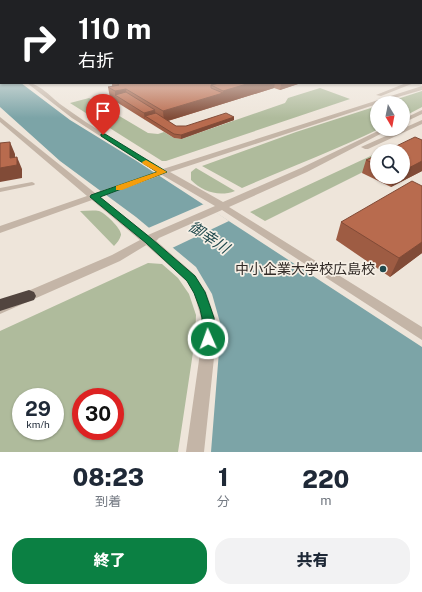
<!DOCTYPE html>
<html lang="ja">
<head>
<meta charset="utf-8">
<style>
  body { margin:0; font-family:"Public Sans","Noto Sans JP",sans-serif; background:#f2f2f3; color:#1f2937; height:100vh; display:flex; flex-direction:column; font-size:15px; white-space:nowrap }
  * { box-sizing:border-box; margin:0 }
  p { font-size:13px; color:#747a83 }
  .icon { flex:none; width:22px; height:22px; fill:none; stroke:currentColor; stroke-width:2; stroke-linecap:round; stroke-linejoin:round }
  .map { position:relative; height:452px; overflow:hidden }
  .details { display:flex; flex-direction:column; background:#fff; flex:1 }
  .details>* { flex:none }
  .hud { position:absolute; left:0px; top:0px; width:422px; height:84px; box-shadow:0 1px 3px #0004; background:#202124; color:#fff; overflow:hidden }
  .needle { width:26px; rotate:170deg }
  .tools { position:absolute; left:370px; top:96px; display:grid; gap:8px }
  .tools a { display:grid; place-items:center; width:40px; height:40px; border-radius:50%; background:#fff; box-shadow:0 1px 3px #0004; font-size:20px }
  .speed { position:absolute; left:12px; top:388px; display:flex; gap:8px; font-size:20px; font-weight:700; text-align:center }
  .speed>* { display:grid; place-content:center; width:52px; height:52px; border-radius:50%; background:#fff; box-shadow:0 1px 3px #0004; line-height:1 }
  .speed small { font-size:10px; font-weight:400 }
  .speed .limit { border:6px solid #d22; background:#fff; color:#111 }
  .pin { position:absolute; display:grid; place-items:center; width:34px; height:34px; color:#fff; margin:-41px -17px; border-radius:50% 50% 50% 0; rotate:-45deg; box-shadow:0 0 4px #0007 }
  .pin .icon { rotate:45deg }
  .me { position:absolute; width:44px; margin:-22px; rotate:358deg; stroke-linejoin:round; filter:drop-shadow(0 0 3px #0008) }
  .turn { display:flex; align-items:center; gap:14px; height:84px; padding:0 12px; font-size:18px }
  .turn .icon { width:52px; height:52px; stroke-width:2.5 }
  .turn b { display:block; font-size:28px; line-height:34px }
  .eta { display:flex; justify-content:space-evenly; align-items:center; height:68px; text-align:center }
  .eta b { font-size:24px; font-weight:800; line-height:28px }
  .cta { display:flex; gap:8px; margin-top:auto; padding:8px 12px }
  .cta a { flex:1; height:46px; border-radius:16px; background:#0b8043; color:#fff; font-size:16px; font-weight:800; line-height:46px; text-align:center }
  .cta a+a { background:#f2f2f3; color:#1f2937 }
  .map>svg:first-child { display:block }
  .green { fill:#afbb9c; fill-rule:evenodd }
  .water { fill:#7ca4a7 }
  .pier { fill:#eee5da }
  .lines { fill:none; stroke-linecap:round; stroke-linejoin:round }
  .service { fill:#c4b5a7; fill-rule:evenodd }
  .minor { fill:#c4b5a7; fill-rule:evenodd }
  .tertiary { fill:#c4b5a7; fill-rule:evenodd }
  .motorway { fill:#52453f; fill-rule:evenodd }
  .wall { fill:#9e5c43 }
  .shaded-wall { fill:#814b37 }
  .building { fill:#b86b4e; stroke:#814b37 }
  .route { fill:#0b8043; stroke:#07532c }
  .slow { fill:#f59e0b }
  .poi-dot { fill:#214a4e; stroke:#f6efe5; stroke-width:1.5 }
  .labels { text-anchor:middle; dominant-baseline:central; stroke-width:3.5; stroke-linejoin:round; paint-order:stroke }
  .poi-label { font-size:14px; fill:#322b27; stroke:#f6efe5; text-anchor:end }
  .water-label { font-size:15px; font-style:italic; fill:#214a4e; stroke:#f6efe5 }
</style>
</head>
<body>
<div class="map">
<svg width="422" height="452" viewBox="0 0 422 452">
  <rect width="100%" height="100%" fill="#eee5da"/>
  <!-- green -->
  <path class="green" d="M320,88L350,99L166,161H162L70,103L89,98L148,133L158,134L164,132L174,138L181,139L285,103L288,98Z
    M422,91V107L403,117V103H385Z
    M377,106V129H379C334,151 287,168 242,188L202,166L296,132Z
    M377,153V165L265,221L250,212Z
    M196,168L235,191C219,197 203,192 191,180V172Z
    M80,211C86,211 93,210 99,211C105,213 122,229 121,235C120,239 117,243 114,246Z
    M148,263L162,264L178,278L189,294L196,315L195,339L178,452H0V331ZM21,397H55V431H21ZM81,397H115V431H81Z"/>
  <!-- water -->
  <path class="water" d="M0,61L1,83H21L70,120L135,160L422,347V452H211L221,326L212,294L196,267L136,217L60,161L0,107Z"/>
  <!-- pier -->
  <path class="pier" d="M204,204L229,221L170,249L146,229Z"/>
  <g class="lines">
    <!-- service -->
    <path class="service" d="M32,182L34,183L35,184L34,185L0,192V188Z"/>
    <!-- minor -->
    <path class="minor" d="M149,237L153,238L195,275L206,292L215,318L216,339L204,452H186L202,339L201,318L194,293L187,281L145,244L144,241L145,238Z"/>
    <!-- tertiary -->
    <path class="tertiary" d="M422,77V81L421,82V78Z
      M27,83C39,83 51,97 60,104C93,128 128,149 163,169L422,86V90L377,103V104L170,172L223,202L301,168L382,129H390L307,172L229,207L422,327V340L222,210L159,238L153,244H148L120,261L0,314V303L112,255L140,240L92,200L0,233V226L87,196L0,122V117L95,193L156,172L72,118ZM162,175L215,206L148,235L100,197Z
      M406,83H414L381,96L376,95Z
      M422,110V114L403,123V119Z
      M422,120V124L368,149H365L361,147Z"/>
    <!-- motorway -->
    <path class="motorway" d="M29,290L34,292L36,296L34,300L0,311V299Z"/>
  </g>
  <!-- wall -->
  <path class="wall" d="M112,83H301L280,90L274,88L168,121L176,126H186L234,117V120L181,139L174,138L110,98L108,87H112Z
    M422,140V171L391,187L362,173L366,160L377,155V177H403Z
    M422,186V253L390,277L336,240L341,222Z"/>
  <!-- shaded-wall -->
  <path class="shaded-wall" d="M229,83H275L274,88L164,122L163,111L223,93V91Z
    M281,83H301L280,90Z
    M126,89L127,99L115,95V91Z
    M155,110L156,117L145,116V120L144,113Z
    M234,117V120L181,139V135Z
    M10,142L15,154V166L17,157L22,169V178L0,182V168L10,158Z
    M422,161V171L391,187L395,177H403V171Z
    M422,242V253L390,277L399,258Z"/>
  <!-- building -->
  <path class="building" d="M116,83H219L211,85V88L223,93L163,111L126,89L115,91L108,87L119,85Z
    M219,83H250L223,91L211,85Z
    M126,92L155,110L144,113L115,95Z
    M156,113L176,126H186L226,113L234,117L181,135L174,134L145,116Z
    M415,137L422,140V161L403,171V151H386Z
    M10,142V158L17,157V165L0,168V143Z
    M377,155V165L366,160Z
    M412,181L422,186V242L399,258L341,222Z"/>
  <!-- sky -->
  <linearGradient id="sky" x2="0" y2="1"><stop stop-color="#7daece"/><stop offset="0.47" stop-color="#f7f3ee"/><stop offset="1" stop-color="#f7f3ee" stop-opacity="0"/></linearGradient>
  <rect width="422" height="118" fill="url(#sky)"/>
  <!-- route -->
  <path class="route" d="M101,134H105L167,172L100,197L152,239L195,276L205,292L211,309L214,318L215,339L213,343L208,344L204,343L202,339V318L200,309L194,293L187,281L146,243L90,197L91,195L157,172L101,136Z"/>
  <!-- slow -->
  <path class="slow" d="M146,160L167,172L122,190H116V186L157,172L143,164L142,162Z"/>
  <!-- markers -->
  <circle class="poi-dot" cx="383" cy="269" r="4"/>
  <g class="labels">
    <!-- poi labels -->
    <g class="poi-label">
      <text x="375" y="269">中小企業大学校広島校</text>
    </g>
    <!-- water labels -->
    <g class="water-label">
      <text transform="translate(209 237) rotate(33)">御幸川</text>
    </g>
  </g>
</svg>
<div class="tools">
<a><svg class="needle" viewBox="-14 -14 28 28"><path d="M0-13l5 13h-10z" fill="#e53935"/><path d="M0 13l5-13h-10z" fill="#747a83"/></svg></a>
<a><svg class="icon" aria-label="search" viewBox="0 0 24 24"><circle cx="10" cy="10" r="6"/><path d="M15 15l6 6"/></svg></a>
</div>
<div class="speed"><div>29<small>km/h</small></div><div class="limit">30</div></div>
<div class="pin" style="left:103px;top:135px;background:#d93025"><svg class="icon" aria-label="arrive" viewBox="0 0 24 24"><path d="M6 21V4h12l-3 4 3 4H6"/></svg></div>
<svg class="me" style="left:208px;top:339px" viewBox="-20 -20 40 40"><circle r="17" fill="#0b8043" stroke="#fff" stroke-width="3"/><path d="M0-11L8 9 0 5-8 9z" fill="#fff"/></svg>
<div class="hud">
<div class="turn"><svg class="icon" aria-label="right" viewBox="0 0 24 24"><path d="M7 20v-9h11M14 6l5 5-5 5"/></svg><div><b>110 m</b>右折</div></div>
</div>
</div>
<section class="details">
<div class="eta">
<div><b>08:23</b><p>到着</p></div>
<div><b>1</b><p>分</p></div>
<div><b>220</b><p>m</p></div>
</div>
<div class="cta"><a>終了</a><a>共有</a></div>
</section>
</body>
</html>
